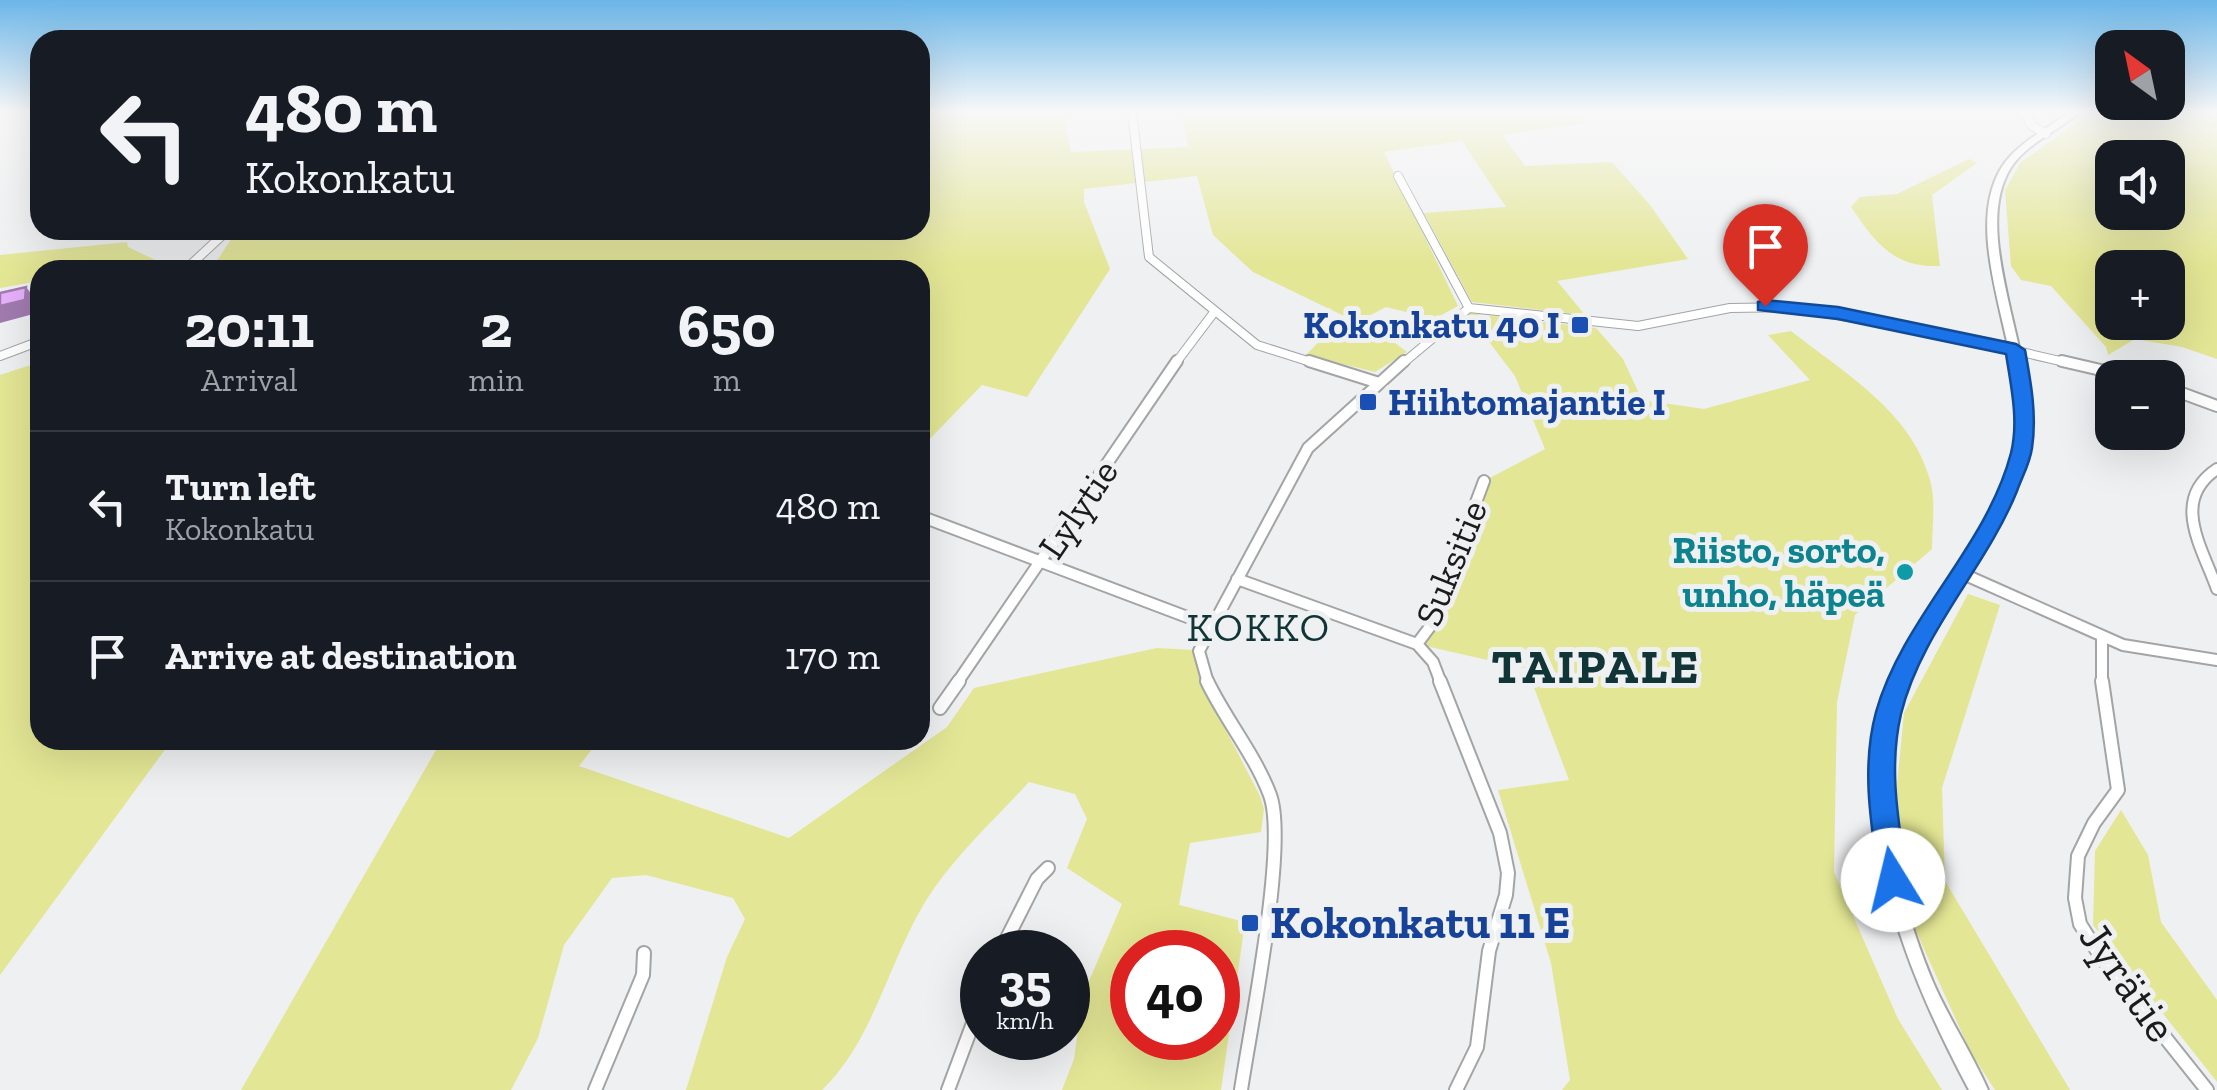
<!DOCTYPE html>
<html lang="en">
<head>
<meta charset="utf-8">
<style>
  body { margin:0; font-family:"Zilla Slab",serif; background:#20242c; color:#f1f3f6; height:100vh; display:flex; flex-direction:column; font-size:38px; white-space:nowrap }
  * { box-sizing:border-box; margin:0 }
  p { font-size:32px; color:#9ea1a6 }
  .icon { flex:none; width:55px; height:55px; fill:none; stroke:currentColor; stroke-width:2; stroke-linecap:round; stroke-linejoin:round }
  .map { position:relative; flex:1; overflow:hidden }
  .details { position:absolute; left:30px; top:260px; width:900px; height:490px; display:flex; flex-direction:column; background:#171b24; border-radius:30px; box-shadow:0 10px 40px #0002 }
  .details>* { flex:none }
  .hud { position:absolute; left:30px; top:30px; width:900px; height:210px; border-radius:30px; box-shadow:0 10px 40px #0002; background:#171b24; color:#f1f3f6; overflow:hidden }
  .needle { width:65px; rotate:327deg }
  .buttons { position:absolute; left:2095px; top:30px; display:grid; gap:20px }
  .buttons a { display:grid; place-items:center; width:90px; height:90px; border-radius:20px; background:#171b24; box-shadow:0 10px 40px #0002; font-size:50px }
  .speed { position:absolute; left:960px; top:930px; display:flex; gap:20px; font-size:50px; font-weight:700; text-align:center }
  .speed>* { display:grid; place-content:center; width:130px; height:130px; border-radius:50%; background:#171b24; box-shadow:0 10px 40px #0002; line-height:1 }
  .speed small { font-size:25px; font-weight:400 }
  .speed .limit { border:15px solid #d22; background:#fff; color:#111 }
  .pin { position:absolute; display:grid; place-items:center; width:85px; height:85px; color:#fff; margin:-102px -42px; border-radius:50% 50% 50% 0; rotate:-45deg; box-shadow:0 0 10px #0007 }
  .pin .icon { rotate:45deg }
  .me { position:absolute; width:110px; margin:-55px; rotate:351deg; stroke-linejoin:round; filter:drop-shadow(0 0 8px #0008) }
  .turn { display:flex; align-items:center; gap:35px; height:210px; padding:0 50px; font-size:45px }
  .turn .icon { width:130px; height:130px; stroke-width:2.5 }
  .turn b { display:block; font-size:70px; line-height:85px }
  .eta { display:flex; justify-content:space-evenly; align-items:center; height:170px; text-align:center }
  .eta b { font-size:60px; font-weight:700; line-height:70px }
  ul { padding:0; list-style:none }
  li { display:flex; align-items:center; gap:30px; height:150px; padding:0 50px; border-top:2px solid #363941 }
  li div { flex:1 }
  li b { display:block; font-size:38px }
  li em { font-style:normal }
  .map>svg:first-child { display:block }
  .green { fill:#e3e694; fill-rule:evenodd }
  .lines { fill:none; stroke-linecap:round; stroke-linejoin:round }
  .minor-far2-casing { stroke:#a3a4a5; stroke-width:10 }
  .minor-far1-casing { stroke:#a3a4a5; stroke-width:14 }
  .minor-casing { stroke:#a3a4a5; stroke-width:16 }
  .tertiary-casing { stroke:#a3a4a5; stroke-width:4 }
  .minor-far2 { stroke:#fff; stroke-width:8 }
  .minor-far1 { stroke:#fff; stroke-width:10 }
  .minor { stroke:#fff; stroke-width:12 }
  .tertiary { fill:#fff; fill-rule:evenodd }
  .shaded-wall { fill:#a17baf }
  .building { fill:#e6b0fa; stroke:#a17baf; stroke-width:2.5 }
  .route { fill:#1a73e8; stroke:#114b97; stroke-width:2.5 }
  .transit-dot { fill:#1a4fb4; stroke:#eff0f1; stroke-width:4 }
  .culture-dot { fill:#0f9aa8; stroke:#eff0f1; stroke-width:4 }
  .labels { text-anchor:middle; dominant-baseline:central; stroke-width:10; stroke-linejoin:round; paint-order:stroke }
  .transit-label { font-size:38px; font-weight:bold; fill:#164399; stroke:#eff0f1; text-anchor:end }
  .street-label { font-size:38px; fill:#1b1b1c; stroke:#eff0f1 }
  .culture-label { font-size:38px; font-weight:bold; fill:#0d838f; stroke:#eff0f1; text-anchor:end }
  .neighbourhood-label { font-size:40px; letter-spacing:2.5px; fill:#113437; stroke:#eff0f1 }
  .near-transit-label { font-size:45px; font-weight:bold; fill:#164399; stroke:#eff0f1; text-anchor:start }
  .near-street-label { font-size:45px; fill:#1b1b1c; stroke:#eff0f1 }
  .district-label { font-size:48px; font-weight:bold; letter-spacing:2.5px; fill:#113437; stroke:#eff0f1 }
</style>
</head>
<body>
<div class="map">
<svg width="2217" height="1090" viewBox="0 0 2217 1090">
  <rect width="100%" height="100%" fill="#eff0f1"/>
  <!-- green -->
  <path class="green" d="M920,112H1063L1071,152L1188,147L1182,112H1578L1585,123L1503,135L1525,166L1612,162L1650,205L1688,259L1557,281L1585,315L1472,302L1424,213L1506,207L1462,141L1384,152L1458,306L1434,319L1386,307L1363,319L1407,352L1375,372L1306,355L1344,316L1253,272L1213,235L1197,176L1084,189V202L1110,269L1027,397L982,385L920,449V270H211L237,230H920Z
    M2092,112H2217V359L2182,347L2135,339L2108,355L2106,347L2051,286L2021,280L2011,266L2005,190L2021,162ZM2112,158H2168V212H2112ZM2112,268H2168V322H2112Z
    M1969,159L1977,163L1932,195L1940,266C1893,268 1875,242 1851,207L1860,197L1897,194Z
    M127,242L128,247L168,266L164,270H40V281L0,288V255Z
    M1467,313L1596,328L1623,359L1642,400L1704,409L1810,380L1768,335L1791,331C1844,373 1911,411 1930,480C1936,500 1932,527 1932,549L1855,615L1837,702L1834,872L1898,1019L1942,1090H1562L1570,1080L1551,963L1498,790L1569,780L1527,669L1417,644L1429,628L1484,481L1545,449L1515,376Z
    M40,362V740H172L0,975V375Z
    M1968,594L2000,605L1942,788L1945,881L2070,1090H1995L1971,1053L1915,929L1896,796L1904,713Z
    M1157,648L1194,650L1201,682L1260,796L1264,809L1261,832L1190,843L1179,905L1245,922L1221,1090H1062L1074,1059L1083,995L1122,904L1067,868L1087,819L1075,794L1029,782C998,816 962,849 935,887C890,950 878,1036 822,1090H686L727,957L745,919L733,898L646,875L612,878L564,945L538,1038L511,1090H241L436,750L273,740H599L579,766L789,838L947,727L974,688ZM1132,952H1218V1038H1132Z
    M2121,810L2148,855L2161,922L2217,1000V1082L2093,925L2095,851Z"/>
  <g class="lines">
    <defs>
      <path id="minor-far2" d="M1132,112L1149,257L1257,345L1317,364
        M2025,112L2031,125L2046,134
        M1398,176L1469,308
        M185,270L228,230
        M0,356L40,341
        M1175,364L1215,311
        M1402,364L1469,308L1638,326L1730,308L1788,307L1926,330L2073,364"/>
      <path id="minor-far1" d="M1309,361L1379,383
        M2062,361L2135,378
        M2168,388L2217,406
        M2217,469C2170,500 2202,547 2217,589
        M920,516L1211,626
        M1961,573L2123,645L2217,660
        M1237,579L1417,644L1433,662L1441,683
        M2102,637V683
        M1417,644L1429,628L1484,481
        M957,683L1177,361
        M1208,683L1199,651L1308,448L1404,361"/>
      <path id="minor" d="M1207,681C1225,719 1255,755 1270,795C1288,844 1250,1029 1241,1090
        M1440,681L1500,833L1508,873L1506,895L1489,951L1477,1047L1456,1090
        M2102,681L2118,790L2094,823L2078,856L2075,898L2080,924L2101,957L2207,1090
        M940,708L959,681
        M1000,952L1037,879L1048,868
        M595,1090L643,975L644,953
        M948,1090L982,999"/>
      <path id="tertiary" d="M2070,112H2080C2058,131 2025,144 2010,169C1968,239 2044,368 2028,452C2014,522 1960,577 1927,638C1867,747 1887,872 1933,982C1949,1019 1972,1053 1988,1090H1969C1895,951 1828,780 1917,631C1951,574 2002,519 2016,452C2034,366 1958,245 2000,170C2015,144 2047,129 2070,112Z"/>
    </defs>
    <!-- minor-far2 casing -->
    <use href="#minor-far2" class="minor-far2-casing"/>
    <!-- minor-far1 casing -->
    <use href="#minor-far1" class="minor-far1-casing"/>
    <!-- minor casing -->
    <use href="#minor" class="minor-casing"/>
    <!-- tertiary casing -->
    <use href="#tertiary" class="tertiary-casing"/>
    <!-- minor-far2 -->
    <use href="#minor-far2" class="minor-far2"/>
    <!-- minor-far1 -->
    <use href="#minor-far1" class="minor-far1"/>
    <!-- minor -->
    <use href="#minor" class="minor"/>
    <!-- tertiary -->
    <use href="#tertiary" class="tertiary"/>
  </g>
  <!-- shaded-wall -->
  <path class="shaded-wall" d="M26,287L37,301V313L0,323V306Z"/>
  <!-- building -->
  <path class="building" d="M26,287L25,300L0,306V293Z"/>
  <!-- sky -->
  <linearGradient id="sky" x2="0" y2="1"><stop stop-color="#6bb6e8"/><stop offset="0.42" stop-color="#f8f8f9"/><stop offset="1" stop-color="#f8f8f9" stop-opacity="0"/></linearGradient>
  <rect width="2217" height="265" fill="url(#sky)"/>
  <!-- route -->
  <path class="route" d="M1765,300L1838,307L2016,344L2025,350C2031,383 2037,415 2032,448C2030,463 2022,477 2017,491C1986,568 1921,632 1901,714C1888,769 1899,824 1907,880L1903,889L1893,893L1883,889L1879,880C1871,824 1861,767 1876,712C1903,617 1986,548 2011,453C2019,421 2011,386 2006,354L1838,319L1758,310V302Z"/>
  <!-- markers -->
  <g class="transit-dot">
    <rect x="1570" y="315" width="20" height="20" rx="5"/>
    <rect x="1358" y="392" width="20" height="20" rx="5"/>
    <rect x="1240" y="913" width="20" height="20" rx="5"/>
  </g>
  <circle class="culture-dot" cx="1905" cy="572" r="10"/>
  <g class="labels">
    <!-- transit labels -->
    <g class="transit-label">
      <text x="1560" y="325">Kokonkatu 40 I</text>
      <text x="1388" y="402" text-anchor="start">Hiihtomajantie I</text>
    </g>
    <!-- street labels -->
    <g class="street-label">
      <text transform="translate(1078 509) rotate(-56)">Lylytie</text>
      <text transform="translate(1451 563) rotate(-68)">Suksitie</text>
    </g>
    <!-- culture labels -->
    <g class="culture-label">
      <text x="1885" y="550">Riisto, sorto,<tspan x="1885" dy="44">unho, häpeä</tspan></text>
    </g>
    <!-- neighbourhood labels -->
    <g class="neighbourhood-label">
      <text x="1259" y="627">KOKKO</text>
    </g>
    <!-- near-transit labels -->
    <g class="near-transit-label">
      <text x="1270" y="923">Kokonkatu 11 E</text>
    </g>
    <!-- near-street labels -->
    <g class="near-street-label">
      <text transform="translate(2128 982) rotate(55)">Jyrätie</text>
    </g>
    <!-- district labels -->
    <g class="district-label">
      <text x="1596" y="666">TAIPALE</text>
    </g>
  </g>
</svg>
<div class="buttons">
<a><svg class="needle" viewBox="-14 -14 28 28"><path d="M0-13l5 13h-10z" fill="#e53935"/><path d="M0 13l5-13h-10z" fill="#9ea1a6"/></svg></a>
<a><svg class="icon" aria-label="sound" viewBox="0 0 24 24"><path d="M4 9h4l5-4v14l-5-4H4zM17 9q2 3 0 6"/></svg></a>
<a>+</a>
<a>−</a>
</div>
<div class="speed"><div>35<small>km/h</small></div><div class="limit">40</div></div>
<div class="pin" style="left:1765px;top:306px;background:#d93025"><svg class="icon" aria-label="arrive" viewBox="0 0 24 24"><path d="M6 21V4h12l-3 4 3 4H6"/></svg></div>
<svg class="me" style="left:1893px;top:880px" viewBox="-20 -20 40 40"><circle r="19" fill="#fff"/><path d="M0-13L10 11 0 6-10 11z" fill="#1a73e8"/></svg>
<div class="hud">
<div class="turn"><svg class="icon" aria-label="left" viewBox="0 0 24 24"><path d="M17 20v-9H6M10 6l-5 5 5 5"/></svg><div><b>480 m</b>Kokonkatu</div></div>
</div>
<section class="details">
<div class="eta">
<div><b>20:11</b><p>Arrival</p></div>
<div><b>2</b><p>min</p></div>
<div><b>650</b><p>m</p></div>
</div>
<ul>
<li><svg class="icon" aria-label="left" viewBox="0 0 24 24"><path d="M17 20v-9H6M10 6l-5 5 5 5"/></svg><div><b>Turn left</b><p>Kokonkatu</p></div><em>480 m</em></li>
<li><svg class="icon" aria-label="arrive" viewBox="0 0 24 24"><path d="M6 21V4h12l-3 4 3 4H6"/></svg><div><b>Arrive at destination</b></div><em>170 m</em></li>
</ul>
</section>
</div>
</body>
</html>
